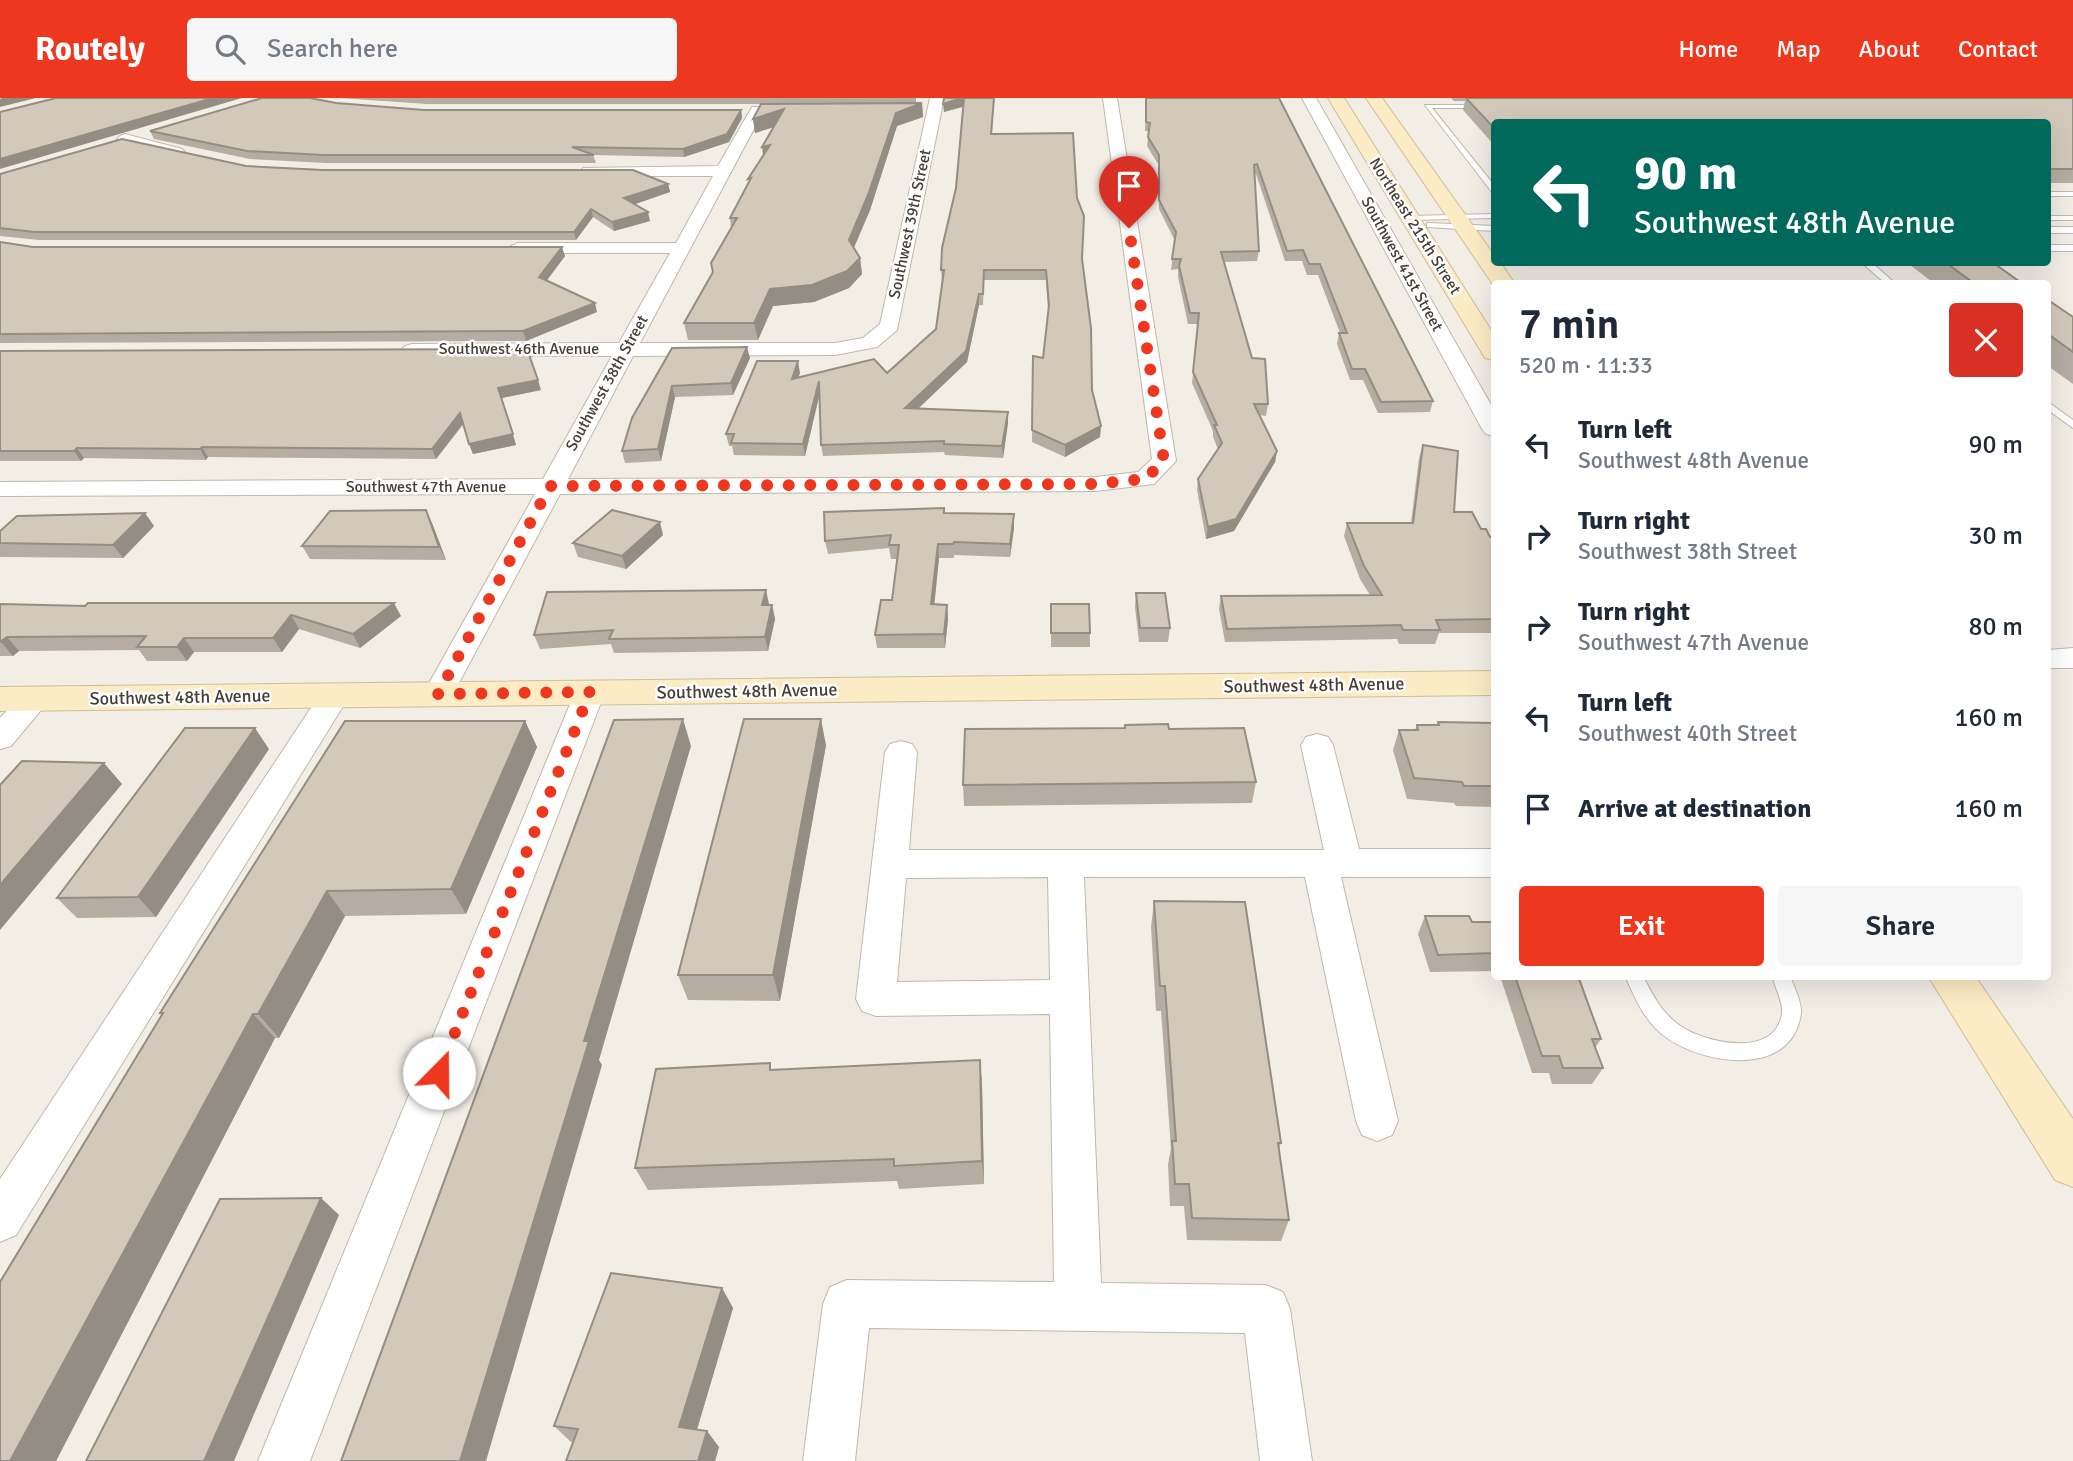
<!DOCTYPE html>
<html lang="en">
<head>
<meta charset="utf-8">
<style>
  body { margin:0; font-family:Signika,sans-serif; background:#f6f6f7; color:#1f2937; height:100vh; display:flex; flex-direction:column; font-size:26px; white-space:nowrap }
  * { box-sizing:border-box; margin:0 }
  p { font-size:23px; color:#747a83 }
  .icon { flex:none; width:38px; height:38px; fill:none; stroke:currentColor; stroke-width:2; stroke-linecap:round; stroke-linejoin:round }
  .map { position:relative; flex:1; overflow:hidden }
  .panel { position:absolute; left:1491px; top:182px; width:560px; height:700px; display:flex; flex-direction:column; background:#fff; border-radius:7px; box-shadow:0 7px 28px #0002 }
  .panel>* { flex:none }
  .guide { position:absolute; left:1491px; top:21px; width:560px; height:147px; border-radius:7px; box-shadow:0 7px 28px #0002; background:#00695c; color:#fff; overflow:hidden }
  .pin { position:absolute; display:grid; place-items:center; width:60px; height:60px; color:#fff; margin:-72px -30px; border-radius:50% 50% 50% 0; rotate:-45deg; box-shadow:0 0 7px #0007 }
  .pin .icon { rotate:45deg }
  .me { position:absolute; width:77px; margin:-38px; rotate:22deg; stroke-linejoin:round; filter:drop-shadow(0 0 5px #0008) }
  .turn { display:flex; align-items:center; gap:24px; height:147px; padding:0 28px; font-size:32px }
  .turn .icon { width:91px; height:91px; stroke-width:2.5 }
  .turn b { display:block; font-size:49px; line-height:60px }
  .round { display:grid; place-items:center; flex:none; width:74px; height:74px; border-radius:7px; background:#f6f6f7 }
  .summary { display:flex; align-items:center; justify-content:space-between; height:119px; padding:0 28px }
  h1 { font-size:42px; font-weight:600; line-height:52px }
  .action { display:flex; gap:14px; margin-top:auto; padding:14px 28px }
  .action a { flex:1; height:80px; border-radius:7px; background:#ee371f; color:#fff; font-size:28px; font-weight:600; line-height:80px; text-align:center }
  .action a+a { background:#f6f6f7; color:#1f2937 }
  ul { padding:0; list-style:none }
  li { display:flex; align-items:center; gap:21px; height:91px; padding:0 28px }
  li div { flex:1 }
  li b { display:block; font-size:26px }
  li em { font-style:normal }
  header { display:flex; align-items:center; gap:42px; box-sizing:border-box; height:98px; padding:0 35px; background:#ee371f; color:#fff }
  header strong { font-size:33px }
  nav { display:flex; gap:38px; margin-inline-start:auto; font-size:24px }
  .search { width:490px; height:63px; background:#f6f6f7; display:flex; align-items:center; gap:18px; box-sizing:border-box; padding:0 24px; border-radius:7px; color:#747a83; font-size:26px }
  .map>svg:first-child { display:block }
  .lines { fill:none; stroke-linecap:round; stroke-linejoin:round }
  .lane-casing { stroke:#c0b8ab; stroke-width:2 }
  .street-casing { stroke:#c0b8ab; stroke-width:2 }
  .secondary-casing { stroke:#cfbf97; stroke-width:2 }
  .lane { fill:#fff; fill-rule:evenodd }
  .street { fill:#fff; fill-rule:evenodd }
  .secondary { fill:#fcecc5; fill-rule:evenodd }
  .wall { fill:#b5ada1 }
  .shaded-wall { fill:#948d83 }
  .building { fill:#d3c9bb; stroke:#948d83; stroke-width:2 }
  .route { stroke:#ee371f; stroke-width:12; stroke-dasharray:0 21.6 }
  .labels { text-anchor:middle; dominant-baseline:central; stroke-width:5; stroke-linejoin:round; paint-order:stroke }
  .far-street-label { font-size:16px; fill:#443e35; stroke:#fff }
  .street-label { font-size:18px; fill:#443e35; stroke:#fff }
</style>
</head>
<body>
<header>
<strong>Routely</strong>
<div class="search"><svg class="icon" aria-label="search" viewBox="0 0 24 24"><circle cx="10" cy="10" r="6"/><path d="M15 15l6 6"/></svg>Search here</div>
<nav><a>Home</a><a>Map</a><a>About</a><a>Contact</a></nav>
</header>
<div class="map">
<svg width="2073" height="1363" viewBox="0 0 2073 1363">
  <rect width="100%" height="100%" fill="#f2ede5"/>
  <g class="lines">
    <defs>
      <path id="lane" d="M1425,7H1485L1483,10H1432L1494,87V93H1491Z
        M2048,94H2073V98H2048Z
        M1494,116V120L1410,122L1406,120L1410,118Z
        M2048,118H2073V122H2048Z
        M1430,125L1494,128V133L1427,129V125Z
        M2048,129H2073V135H2048Z
        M2048,147H2073V153H2048Z
        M1861,164H1871L1896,186H1886Z
        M2048,304L2073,322V330L2048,312Z
        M1625,878H1643C1653,898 1663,917 1682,929C1709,946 1776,960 1782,915C1783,904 1775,889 1772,878H1790C1794,889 1802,904 1801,915C1793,979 1707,968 1667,940C1645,925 1636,902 1625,878Z"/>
      <path id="street" d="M930,0H944L897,232L877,249L835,257L633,258L568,381L1096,379L1138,374L1152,361L1103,0H1117L1176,363L1154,386L1096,393L560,396L453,596L449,603L438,606L427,603L423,596L535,396L0,398V384L543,381L612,258H412L405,256L401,252L405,248L412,246L619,245L670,155H517L508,150L517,145H676L713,78H589L581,73L583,70L718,68L752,9H762L764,12L640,245H835L863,240L880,226Z
        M1302,0H1316L1494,312V338L1486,336L1482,331Z
        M125,36L182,51L185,54L177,59L120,44L117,41L120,38Z
        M2073,550V570H2048V552Z
        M590,584L601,587L605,594L310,1363H258L575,594L579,587Z
        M335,587L346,590L350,597L16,1137L0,1144V1081L324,590Z
        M36,590L47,593L51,600L11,648L0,651V620L25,593Z
        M1317,636L1328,639L1333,647L1359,751H1494V779H1341L1398,1023L1392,1037L1377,1043L1362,1037L1356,1023L1305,779H1084L1101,1185L1266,1187L1283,1194L1290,1211L1312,1363H1260L1245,1235L869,1230L855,1363H803L823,1206L830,1189L847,1182L1054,1184L1050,916L876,918L862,913L856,901L885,654L890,646L901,643L912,646L917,654L909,752H1324L1301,647L1306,639ZM1048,779L1050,882L897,884L906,780Z"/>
      <path id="secondary" d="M1328,0H1344L1494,237V262L1485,260L1482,255Z
        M1366,0H1382L1494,157V164H1500L1515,186H1494V188Z
        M1494,573V597L0,613V589Z
        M1928,878H1975L2073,1021V1089L2055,1082Z"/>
    </defs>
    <!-- lane casing -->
    <use href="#lane" class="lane-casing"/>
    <!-- street casing -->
    <use href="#street" class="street-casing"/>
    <!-- secondary casing -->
    <use href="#secondary" class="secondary-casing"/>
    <!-- lane -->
    <use href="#lane" class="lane"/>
    <!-- street -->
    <use href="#street" class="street"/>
    <!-- secondary -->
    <use href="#secondary" class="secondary"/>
  </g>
  <!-- wall -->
  <path class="wall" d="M339,0H916V5H922L923,19L897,28L870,112L854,150L860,160L862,176L849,190L814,204L773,208L758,242H688L684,225L713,174L711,165L731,130L730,120L763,57L774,29L755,35L753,21L812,6H427Z
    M944,0H994L992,36L1082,163L1092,292L1101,328L1100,339L1065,359L1032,344L1033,258L1043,260L1048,212L1046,182H984L983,207H979L967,264L918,311L1008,325L1003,360L945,357L944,354L823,358L821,347L819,299L805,358L734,357L732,348H729L726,336L800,275L798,279L887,275L936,231L942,182L941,172L956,90L963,9L944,14Z
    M1146,0H1279L1433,303L1430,314L1378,315L1363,282H1350L1337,246L1339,235H1340L1318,177H1307L1302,163H1285L1256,76H1254L1259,153L1257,163L1224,164L1252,260L1268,306L1266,318L1259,317L1277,353L1275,364L1234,433L1206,441L1197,392L1198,381L1218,351L1213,339V333L1192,285L1198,226H1188L1178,179V171L1171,172L1175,143L1159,111L1158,66L1147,48L1149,33H1145Z
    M1451,0H2073V85H2048V24H1494V47L1463,12L1465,3H1454Z
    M336,5L424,12H741L742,20L729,44L684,59L593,57L596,65H326L250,61L154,41L150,33Z
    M246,68L668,86L670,94L634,106L650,123L614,133L593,119L576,142H39L0,138V76Z
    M0,144L33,149L565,158L546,183L597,214L526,243L0,245Z
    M1906,164H1992L2023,186H1935Z
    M2048,202L2073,219V286L2048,268Z
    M672,250L750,260L733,297L675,299L661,363L625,365L622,353Z
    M0,253L541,292L502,300L516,347L473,356L463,326L436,361L208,359L206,362L84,360L81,363H0Z
    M1423,347L1454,414L1481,431L1490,439H1494V535H1439L1435,546H1399L1397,541L1225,544L1219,511L1221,498L1370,497L1360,481L1344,438L1347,425H1411L1419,360Z
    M944,415L1014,430L1010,459L954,457V460H939L934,506L947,507L948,521L945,550H877L875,537L892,502L898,461H891L889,450L828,456L825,443Z
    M432,425L446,462L310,461L302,448Z
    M154,428L123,460L0,459V433Z
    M663,437L626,471L578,459L573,445Z
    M1136,495L1170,530L1168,544H1139L1135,509Z
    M0,506L401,518L360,550L299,531L282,554H194L187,563H147L139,552L19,553L13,558H0Z
    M769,506V507H772L775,521L768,553L614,555L611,546L540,551L534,537Z
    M1051,506L1090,535V549H1051Z
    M525,623L537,649L466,816L345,818L279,940H275L56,1363H0L162,917L160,915Z
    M1438,624L1494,625V709L1456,708L1454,705L1407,701L1393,652L1399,632H1415L1417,627H1437Z
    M1169,631L1256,684L1252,705L964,708L963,687Z
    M826,647L780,903L688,902L678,877Z
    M269,651L156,819L77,820L57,800Z
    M1154,803L1281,1045L1279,1050L1289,1122L1281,1143L1187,1142L1184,1108H1170L1168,1066L1171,1051L1161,913H1156L1151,829Z
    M1425,818L1472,824H1494V873L1430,874L1418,836Z
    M1500,878H1578L1601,941L1595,950L1603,970L1592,986H1552L1549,975H1532Z
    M980,962L982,986L984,1086L899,1091L897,1083L648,1092L635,1070L773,972Z
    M722,1190L733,1210L697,1331L719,1349L715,1363H566L573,1344H571L554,1328Z"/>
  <!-- shaded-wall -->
  <path class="shaded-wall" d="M2,0H36L0,9V1Z
    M213,0H242L0,71V61Z
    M964,0V8L944,14L943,6Z
    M922,5L923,19L897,28L870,112L850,158L849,142L896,15Z
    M784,11L786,25L755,35L753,21Z
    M741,12L742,20L729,44L684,59L683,51Z
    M770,47L764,64L762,49Z
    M668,86L670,94L627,109L624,100Z
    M591,111L593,119L576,142L574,134Z
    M648,114L650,123L614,133L612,124Z
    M562,149L565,158L542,189L539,179Z
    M860,160L862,176L849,190L814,204L773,208L758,242L754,225L770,191Z
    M979,196V207L967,264L906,322L905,310Z
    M595,205L597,214L526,243L523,233Z
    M747,249L750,260L733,297L731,285Z
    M798,263L800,275L794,292L792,281Z
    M538,282L541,292L502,300L516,347L473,356L469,346L498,290Z
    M819,283L820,294L805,358L803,346Z
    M672,288L675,299L661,363L658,351Z
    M1008,314V325L1003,360L1002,348Z
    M460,315L464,325L436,361L432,351Z
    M1101,328L1100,339L1065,359V347Z
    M202,349L208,359L206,362L200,351Z
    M77,350L84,360L81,363L74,353Z
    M1277,353L1275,364L1234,433L1206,441L1208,429Z
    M426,412L432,425L446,462L439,449Z
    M145,415L154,428L123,460L113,447Z
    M1014,416V430L1010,459V446Z
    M660,424L663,437L626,471L622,458Z
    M938,446L939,460L933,520L931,506Z
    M766,492L769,506L765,521L762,507Z
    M394,505L401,518L360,550L353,536Z
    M772,507L775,521L768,553L765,539Z
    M947,507L948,521L945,550L944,536Z
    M291,517L299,531L282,554L273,540Z
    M7,539L19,553L13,558L1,544Z
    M184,540L194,554L187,563L177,549Z
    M683,621L691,648L599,962L602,967L486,1363H460L584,943Z
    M821,621L826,647L780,903L773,877Z
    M525,623L537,649L466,816L451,791Z
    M255,630L269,651L156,819L138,799Z
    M104,665L122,686L0,832V787Z
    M327,793L345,818L279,940L258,916Z
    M253,916L275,940L56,1363H10Z
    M980,962L982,986L984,1086L982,1063Z
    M321,1100L339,1117L234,1363H204Z
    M722,1190L733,1210L693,1345L679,1329Z
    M707,1333L719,1349L715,1363H698Z"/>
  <!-- building -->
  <path class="building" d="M56,0H213L0,61V14Z
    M262,0H310L336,5L424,12H741L727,36L683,51L572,49L594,57H323L247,53L150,33Z
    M944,0H962L943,6Z
    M964,0H994L991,36L1073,35L1077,100L1084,118L1082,161L1091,230L1092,292L1101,328L1065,347L1032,332L1033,258L1043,260L1049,207L1046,172H984L983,196H979L966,253L905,310L1008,314L1002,348L944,346V343L821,347L819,283L803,346L731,345L734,336H726L757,263H798L792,281L874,261L887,275L936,231L944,172H941L942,150L956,90Z
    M1146,0H1279L1433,303L1381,304L1365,271H1352L1339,235H1347L1320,166H1309L1303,152L1287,153L1257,66L1254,67L1259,153L1221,154L1252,260L1265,261L1268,306H1254L1277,353L1236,421L1208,429L1198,381L1222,345L1214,327H1217L1193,274L1199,215H1190L1179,168L1181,161H1172L1176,134L1159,102V57L1148,39L1150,25L1146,24Z
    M1466,0H2073V71H2048V24H1494V30Z
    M922,5L896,15L868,97L849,142L860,160L847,173L812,187L770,191L754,225H684L713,174L711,165L737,120H730L751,80L748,81L770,47L762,49L784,11L753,21L761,6Z
    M122,41L246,68L322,72H633L668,86L624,100L648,114L612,124L591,111L574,134H34L0,130V76Z
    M0,144L33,149H562L539,179L595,205L523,233L0,236Z
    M1945,164H1992L2023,186H1975Z
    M2048,202L2073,219V254L2048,236Z
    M747,249L731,285L672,288L658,351L622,353L632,320L672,250Z
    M527,251L538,282L498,290L513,336L469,346L460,315L432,351L202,349L200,351L77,350L74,353H0V253Z
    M1423,347L1458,353L1454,414H1472L1481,431H1486L1490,439H1494V521L1436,522L1440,532H1403L1401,527L1227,531L1221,498L1382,497L1364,468L1347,425H1413Z
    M944,410V415L1014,416L1010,446L954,444L953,446H938L931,506L947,507L944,536L875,537L881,502H892L899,447H889L891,437L825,443L824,414Z
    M426,412L439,449L302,448L330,413Z
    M612,412L660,424L622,458L573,445Z
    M145,415L113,447L0,445V433L17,418Z
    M766,492L762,507H772L765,539L609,541L613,532L534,537L547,494Z
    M1136,495H1165L1170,530H1140Z
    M88,505H394L353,536L291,517L273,540H184L177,549H137L146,538L7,539L0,544V506L85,508Z
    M1051,506H1089L1090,535H1051Z
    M683,621L584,943H589L460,1363H341L614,622Z
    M744,621H821L773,877H678Z
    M345,623H525L451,791L327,793L258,916H253L10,1363H0V1184L163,915H160Z
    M1438,624L1494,625V688H1464L1462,684L1414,680L1399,632H1418L1417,627H1439Z
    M1168,626L1169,631L1244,630L1256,684L963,687L965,631L1125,630V627Z
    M185,630H255L138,799L57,800Z
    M22,663L104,665L0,787V687Z
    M1154,803L1245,804L1281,1045H1278L1289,1122L1192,1120L1189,1086H1175L1172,1043H1176L1165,888H1160Z
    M1425,818H1469L1472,824H1494V855L1438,857Z
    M1515,878H1578L1601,941H1592L1603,970H1563L1559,958H1542Z
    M980,962L982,1063L894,1068V1061L635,1070L656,971L770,965V972Z
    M321,1100L204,1363H86L220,1101Z
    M611,1175L722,1190L679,1329L707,1333L698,1363H566L578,1331L554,1328Z"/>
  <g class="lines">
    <!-- route -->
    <path class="route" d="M439,975L590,594L438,596L550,388L1096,386L1145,381L1164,363L1129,130"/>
  </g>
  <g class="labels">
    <!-- far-street labels -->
    <g class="far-street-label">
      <text transform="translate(910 126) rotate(-78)">Southwest 39th Street</text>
      <text transform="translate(1415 128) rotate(58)">Northeast 215th Street</text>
      <text transform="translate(1402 166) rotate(61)">Southwest 41st Street</text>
      <text x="519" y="251">Southwest 46th Avenue</text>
      <text transform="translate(607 285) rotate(-61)">Southwest 38th Street</text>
      <text x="426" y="389">Southwest 47th Avenue</text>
    </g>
    <!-- street labels -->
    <g class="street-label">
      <text transform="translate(1314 587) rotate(-1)">Southwest 48th Avenue</text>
      <text transform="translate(747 593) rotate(-1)">Southwest 48th Avenue</text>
      <text transform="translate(180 599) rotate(-1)">Southwest 48th Avenue</text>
    </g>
  </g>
</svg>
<div class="pin" style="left:1129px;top:130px;background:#d93025"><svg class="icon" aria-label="arrive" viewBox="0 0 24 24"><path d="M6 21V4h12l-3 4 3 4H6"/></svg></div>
<svg class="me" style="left:439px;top:975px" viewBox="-20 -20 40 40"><circle r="19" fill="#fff"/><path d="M0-13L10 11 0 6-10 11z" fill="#ee371f"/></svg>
<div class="guide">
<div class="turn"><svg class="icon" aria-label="left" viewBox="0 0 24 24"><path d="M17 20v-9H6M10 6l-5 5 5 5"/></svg><div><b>90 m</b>Southwest 48th Avenue</div></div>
</div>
<section class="panel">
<div class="summary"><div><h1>7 min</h1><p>520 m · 11:33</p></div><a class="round" style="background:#d93025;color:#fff"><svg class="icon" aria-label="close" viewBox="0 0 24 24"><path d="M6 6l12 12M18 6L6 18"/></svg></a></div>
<ul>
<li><svg class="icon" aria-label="left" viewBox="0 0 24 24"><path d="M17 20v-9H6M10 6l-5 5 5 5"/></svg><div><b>Turn left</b><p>Southwest 48th Avenue</p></div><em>90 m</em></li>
<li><svg class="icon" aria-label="right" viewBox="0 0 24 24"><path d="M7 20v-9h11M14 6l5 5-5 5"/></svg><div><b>Turn right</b><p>Southwest 38th Street</p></div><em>30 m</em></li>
<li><svg class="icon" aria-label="right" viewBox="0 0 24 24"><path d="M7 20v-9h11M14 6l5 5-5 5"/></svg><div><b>Turn right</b><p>Southwest 47th Avenue</p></div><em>80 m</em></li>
<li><svg class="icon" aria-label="left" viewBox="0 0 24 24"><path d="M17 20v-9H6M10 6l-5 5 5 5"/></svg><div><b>Turn left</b><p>Southwest 40th Street</p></div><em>160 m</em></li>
<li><svg class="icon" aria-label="arrive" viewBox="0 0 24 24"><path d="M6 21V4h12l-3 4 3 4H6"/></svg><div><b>Arrive at destination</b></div><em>160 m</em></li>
</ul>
<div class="action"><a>Exit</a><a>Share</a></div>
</section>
</div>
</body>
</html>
